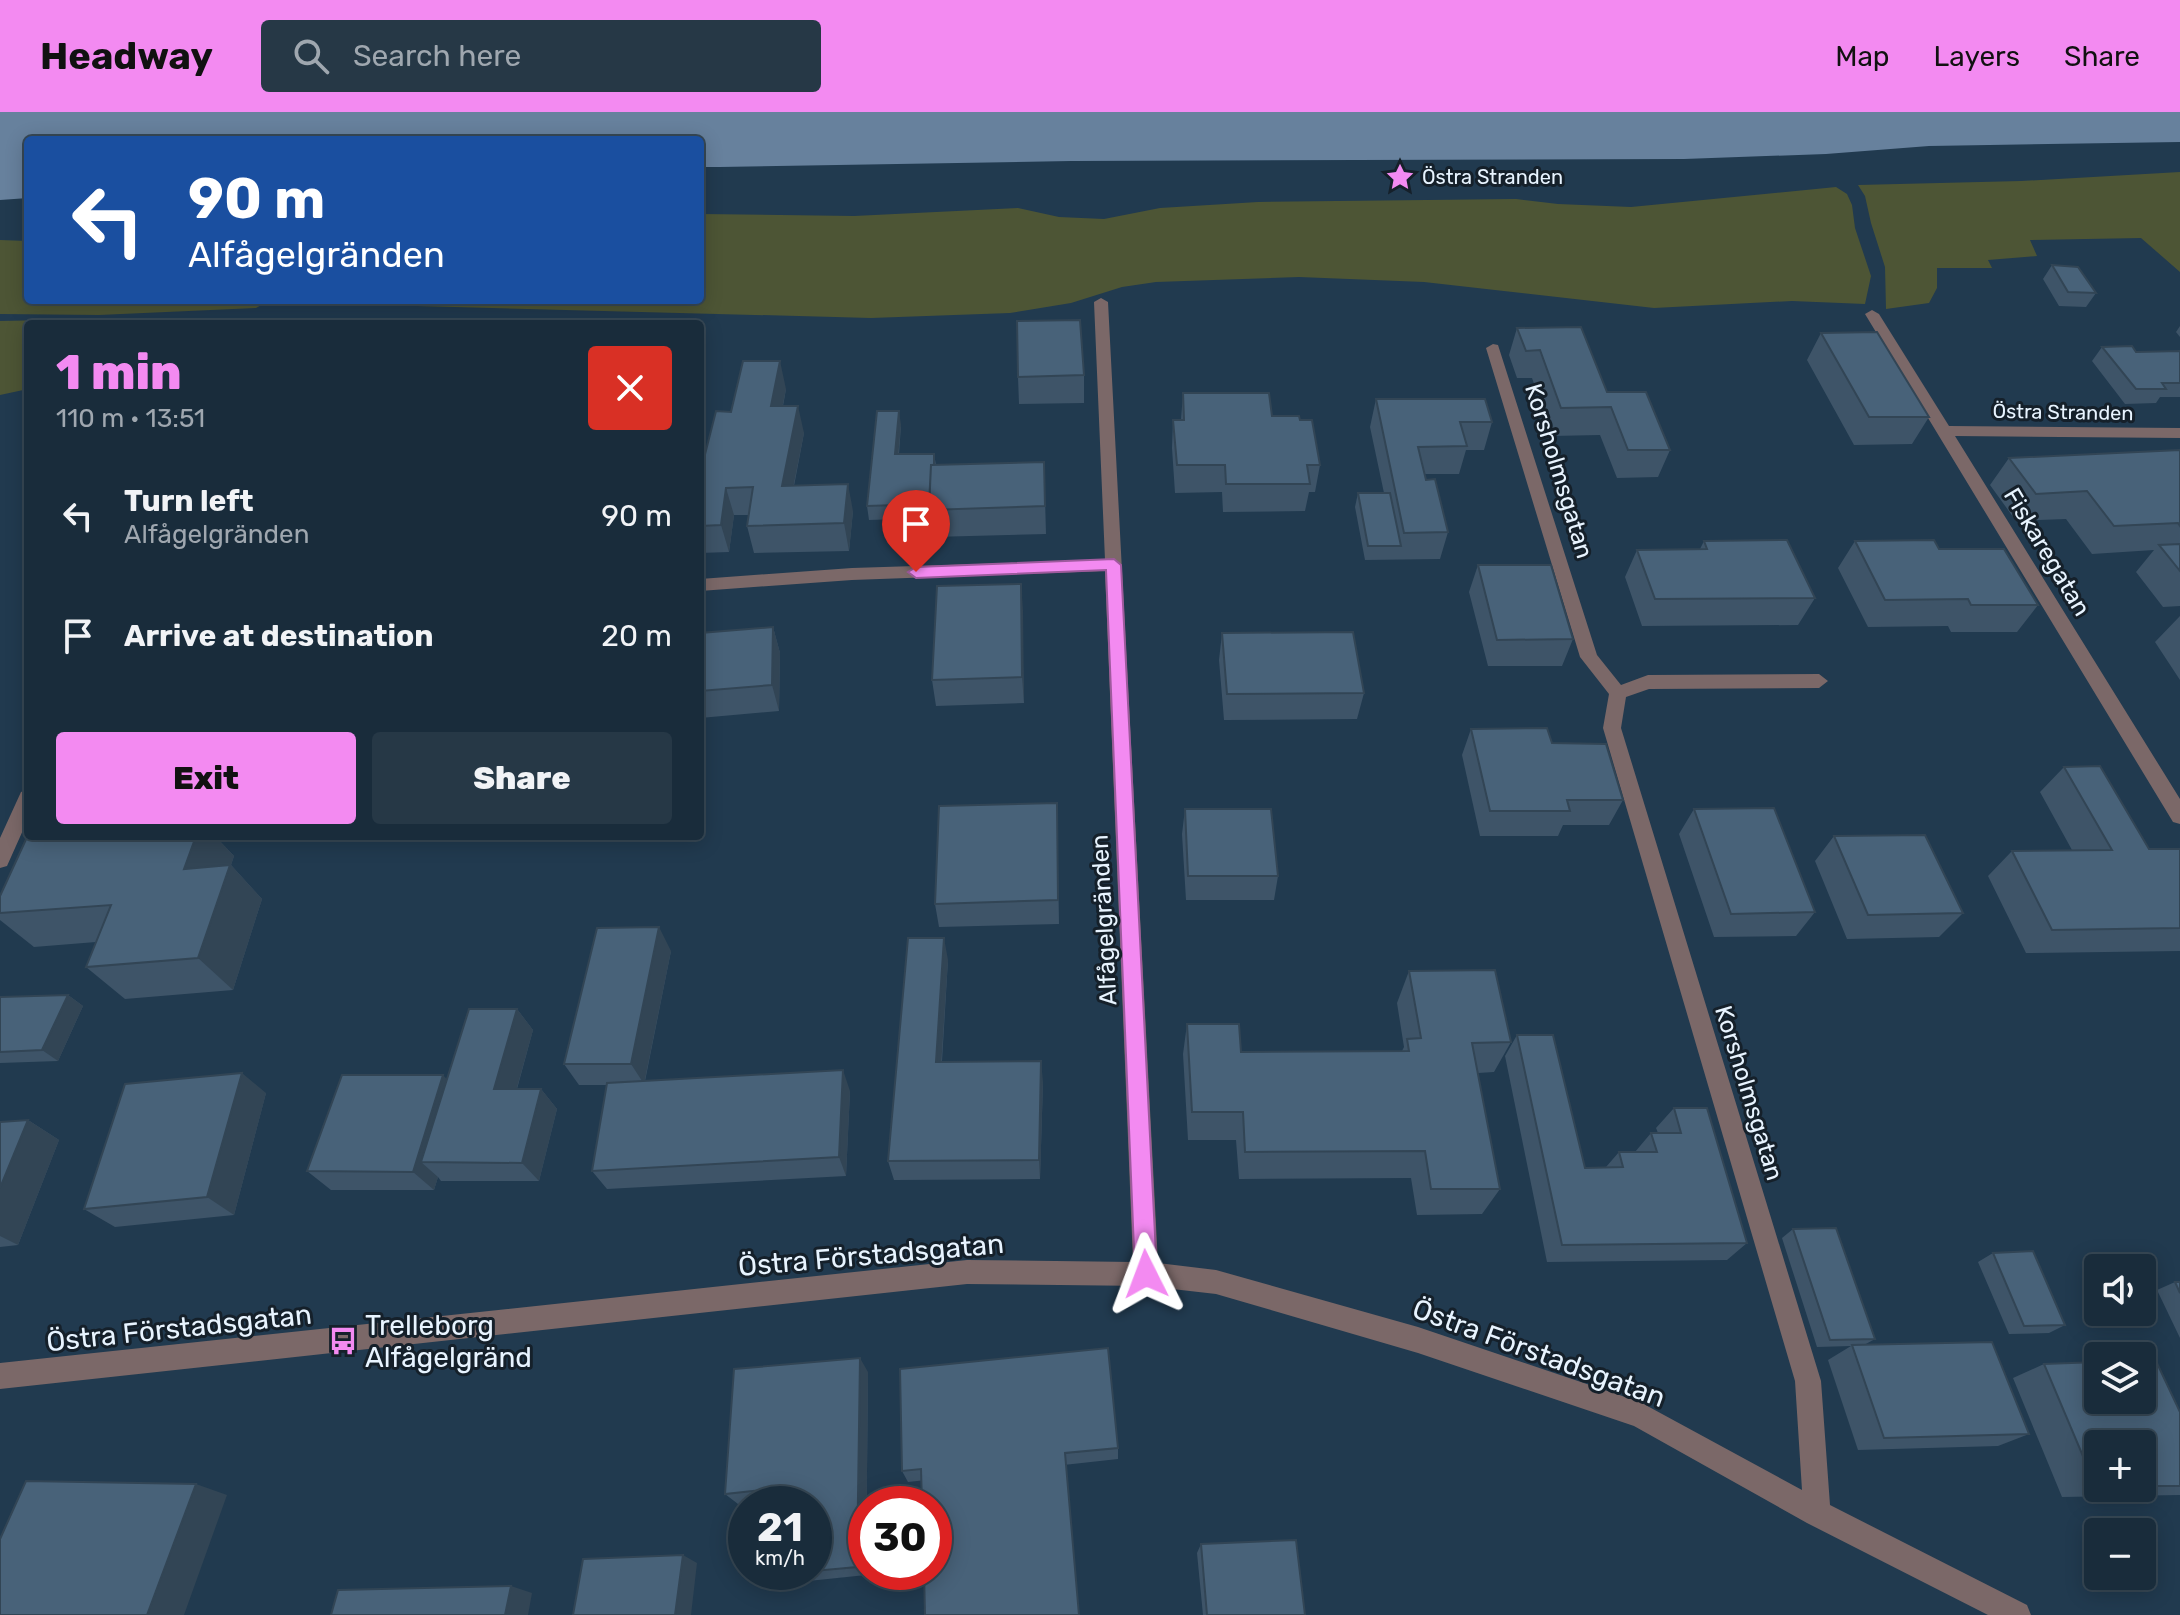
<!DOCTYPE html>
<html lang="en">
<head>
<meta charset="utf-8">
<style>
  body { margin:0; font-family:Rubik,sans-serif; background:#263846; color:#f1f3f6; height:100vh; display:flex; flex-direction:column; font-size:30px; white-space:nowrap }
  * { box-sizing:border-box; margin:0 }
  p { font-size:26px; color:#9fa7af }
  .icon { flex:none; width:44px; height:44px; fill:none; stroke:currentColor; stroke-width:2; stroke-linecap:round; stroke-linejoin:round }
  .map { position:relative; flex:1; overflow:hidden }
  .panel { position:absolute; left:24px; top:208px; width:680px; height:520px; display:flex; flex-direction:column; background:#192c3b; border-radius:8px; box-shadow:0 4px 20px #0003,0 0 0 2px #374855 }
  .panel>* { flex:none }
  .hud { position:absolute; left:24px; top:24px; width:680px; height:168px; border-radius:8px; box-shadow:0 4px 20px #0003,0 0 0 2px #374855; background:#1a4fa0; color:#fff; overflow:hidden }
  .controls { position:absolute; left:2084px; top:1142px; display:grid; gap:16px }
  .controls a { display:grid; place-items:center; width:72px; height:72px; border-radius:8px; background:#192c3b; box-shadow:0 4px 20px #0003,0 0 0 2px #374855; font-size:40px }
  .speed { position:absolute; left:728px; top:1374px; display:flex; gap:16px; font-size:40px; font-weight:700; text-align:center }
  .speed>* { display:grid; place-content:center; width:104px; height:104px; border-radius:50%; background:#192c3b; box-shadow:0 4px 20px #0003,0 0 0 2px #374855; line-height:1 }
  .speed small { font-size:20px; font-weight:400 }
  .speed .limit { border:12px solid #d22; background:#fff; color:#111 }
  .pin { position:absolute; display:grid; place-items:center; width:68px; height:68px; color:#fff; margin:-82px -34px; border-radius:50% 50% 50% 0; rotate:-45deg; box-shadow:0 0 8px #0007 }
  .pin .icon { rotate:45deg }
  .me { position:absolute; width:88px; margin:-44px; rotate:357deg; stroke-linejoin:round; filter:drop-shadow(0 0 6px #0008) }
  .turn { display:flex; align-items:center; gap:28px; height:168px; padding:0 32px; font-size:36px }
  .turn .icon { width:104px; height:104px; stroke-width:2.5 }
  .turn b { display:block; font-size:56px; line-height:68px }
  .round { display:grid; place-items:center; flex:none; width:84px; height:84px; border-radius:8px; background:#263846 }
  .summary { display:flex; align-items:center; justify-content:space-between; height:136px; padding:0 32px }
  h1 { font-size:48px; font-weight:800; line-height:60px; color:#f38af1 }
  .primary-button { display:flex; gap:16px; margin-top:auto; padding:16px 32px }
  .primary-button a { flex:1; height:92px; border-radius:8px; background:#f38af1; color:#111; font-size:32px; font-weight:800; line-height:92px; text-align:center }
  .primary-button a+a { background:#263846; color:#f1f3f6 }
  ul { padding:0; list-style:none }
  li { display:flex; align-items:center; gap:24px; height:120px; padding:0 32px }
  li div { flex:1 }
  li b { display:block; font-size:30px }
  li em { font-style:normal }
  header { display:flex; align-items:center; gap:48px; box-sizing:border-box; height:112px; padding:0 40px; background:#f38af1; color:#111 }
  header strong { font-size:38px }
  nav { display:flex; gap:44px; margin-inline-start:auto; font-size:28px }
  .search { width:560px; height:72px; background:#263846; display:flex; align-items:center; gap:20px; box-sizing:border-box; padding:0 28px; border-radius:8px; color:#9fa7af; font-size:30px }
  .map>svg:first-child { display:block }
  .green { fill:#4d5535 }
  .water { fill:#67819d }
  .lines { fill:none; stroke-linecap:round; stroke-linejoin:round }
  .minor { fill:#7b6868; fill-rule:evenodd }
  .wall { fill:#3e5468; fill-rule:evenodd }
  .shaded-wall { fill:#324555 }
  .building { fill:#486279; stroke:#324555; stroke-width:2 }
  .route { fill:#f38af1; stroke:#9e5a9d; stroke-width:2 }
  .labels { text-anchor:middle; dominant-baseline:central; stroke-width:6; stroke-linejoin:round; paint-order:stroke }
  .far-poi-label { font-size:20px; fill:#e8f4ff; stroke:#15202a; text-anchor:start }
  .far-street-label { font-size:20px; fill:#e8f4ff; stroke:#15202a }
  .street-label { font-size:24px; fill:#e8f4ff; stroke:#15202a }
  .near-street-label { font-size:28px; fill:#e8f4ff; stroke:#15202a }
  .near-poi-label { font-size:28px; fill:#e8f4ff; stroke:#15202a; text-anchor:start }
</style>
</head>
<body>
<header>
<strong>Headway</strong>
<div class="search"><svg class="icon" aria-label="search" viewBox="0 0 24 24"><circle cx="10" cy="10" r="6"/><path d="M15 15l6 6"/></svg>Search here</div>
<nav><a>Map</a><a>Layers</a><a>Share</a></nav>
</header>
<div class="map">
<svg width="2180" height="1503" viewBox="0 0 2180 1503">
  <rect width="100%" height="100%" fill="#213a4f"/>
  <!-- green -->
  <path class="green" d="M2180,60V160L2141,126L2030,128L2037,144L1988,148L1992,156H1937V176L1929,191L1886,197L1885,155L1871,111L1865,84L1858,73L2021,69Z
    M1836,75L1847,82L1852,93L1855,116L1871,164L1865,192L1792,189L1654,196L1424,170L1299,165L1156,170L1122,175L1071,191L1010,201L871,206L304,191L300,188H700V102L854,104L1018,96L1059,105L1104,107L1160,96L1258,90L1516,87L1558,92L1631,95Z
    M0,128L28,129V188H270L256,196L99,203L0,202Z
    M148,206L142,212H28V277L0,283V209Z"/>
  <!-- water -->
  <path class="water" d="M0,0H2180V30L1929,34L1826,42L1684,47L1071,49L719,55H700V28H28V86L0,88Z"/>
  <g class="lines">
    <!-- minor -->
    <path class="minor" d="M1101,186L1108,190L1158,1151L1216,1158L1418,1215L1640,1290L1802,1378L1795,1269L1603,616L1609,582L1580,545L1486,236L1493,232L1498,233L1597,543L1621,573L1648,563L1819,562L1828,569L1819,576L1649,577L1626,585L1621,616L1821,1269L1830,1393L2027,1493L2031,1503H1988L1807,1411L1634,1314L1418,1241L1216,1182L1146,1174L967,1172L0,1277V1251L967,1148L1133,1150L1105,459L852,468L700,479V467L852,456L1105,448L1094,190Z
      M1872,198L1879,202L1949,314L2180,316V326L1955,324L2180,687V712L2173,710L1865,202Z
      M28,677V707L7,754L0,756V726L21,680Z"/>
  </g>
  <!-- wall -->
  <path class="wall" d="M2052,153L2096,181L2086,195L2059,194L2043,167Z
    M2180,214V225L2176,220Z
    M1517,216L1607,280L1670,338L1658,365L1617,366L1600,323L1552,324L1532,266H1517L1509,243Z
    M1821,221L1929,305L1912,332L1854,333L1807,248Z
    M2102,235L2136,240L2180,239V285H2160L2156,291L2125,292L2092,249Z
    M1084,263V291L1019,292L1018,265Z
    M786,277L783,294L804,321L794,374L853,399L849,439L754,441L747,414L749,403H734L729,440L700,441V362L731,300Z
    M1183,281L1272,304L1300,308L1320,353L1315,380H1309L1305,399L1223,400L1222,380L1175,381L1172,336L1173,308H1181Z
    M1376,287L1492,310L1484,338H1466L1459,362H1424L1448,420L1440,447L1365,448L1355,395L1358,381H1384L1370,315Z
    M901,313L899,342H934L936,353L1044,350L1046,422L932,425L930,406L869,408L867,394Z
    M2180,338V494L2163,495L2136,460L2154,438L2092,442L2066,407L2016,409L1990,373L2009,346Z
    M1704,429L1815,486L1798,513L1642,514L1625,465L1637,438L1700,437Z
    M1855,429L2038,493L2017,520H1951L1948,514L1868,515L1838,456Z
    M1478,453L1573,527L1562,554H1488L1469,480Z
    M1021,472L1024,591L936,594L932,568Z
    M2180,504V568L2155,530Z
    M773,515L780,541L779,599L700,606V521Z
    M1222,521L1364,581L1357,607L1224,608L1219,548Z
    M1471,617L1552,631L1623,688L1609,713H1563L1558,724H1480L1462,643Z
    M2064,655L2149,737H2180V839L2026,841L1988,764L2012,739L2072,738L2040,680Z
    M1057,691L1059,812L939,815L935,792Z
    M1185,697L1278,764L1274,788H1186L1182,722Z
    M1694,697L1815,800L1796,824L1714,825L1679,722Z
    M28,724H215L234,744L231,753L262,787L233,878L125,887L86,855L96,830L34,835L0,808V784Z
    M1834,724L1963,801L1939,825L1847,827L1815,749Z
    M671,839L645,969L850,979L846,1064L607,1077L592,1059L607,973H579L564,952Z
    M948,848L942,949L1043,970L1040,1067L894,1068L888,1049Z
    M1409,859L1511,930L1494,960L1478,961L1500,1077L1482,1102L1417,1103L1411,1066L1239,1067L1236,1028H1188L1183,942L1187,912L1241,940L1402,939L1404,935L1397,891Z
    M68,883L83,894L58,949L0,951V885Z
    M517,897L533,918L517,977H541L557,997L539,1069H441L438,1065L434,1078H331L307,1059L447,967Z
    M1517,923L1585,1056L1606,1055L1619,1040H1635L1651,1021H1658L1656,1016L1674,996L1747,1131L1727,1148L1547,1150L1505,944Z
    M266,981L234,1103L115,1115L84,1097Z
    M28,1008L59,1028L18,1133L0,1135V1010Z
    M1793,1117L1875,1227L1864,1233L2029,1322L1998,1334L1858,1338L1828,1248L1851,1234L1817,1235L1782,1126Z
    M1993,1141L2065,1213L2049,1221L2009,1222L1978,1150Z
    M2175,1170H2180V1226L2157,1178Z
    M2044,1252L2180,1300V1383L2062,1385L2013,1266ZM2098,1332H2142V1376H2098Z
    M868,1260L866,1463L770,1473L758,1465L761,1390L738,1392L725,1382Z
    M1118,1336V1347L908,1370L902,1359Z
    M1201,1432L1305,1503H1203L1197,1441Z"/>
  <!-- shaded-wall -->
  <path class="shaded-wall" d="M780,249L786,277L777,321L771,294Z
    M798,294L804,321L788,401L782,374Z
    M899,299L901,313L897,356L895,342Z
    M848,372L853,399L849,439L844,411Z
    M726,376L734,403L729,440L721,413Z
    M1021,472L1023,499L1024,591L1022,565Z
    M773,515L780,541L779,599L772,573Z
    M196,724H215L234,744L231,753L262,787L233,878L198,846L184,757Z
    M659,815L671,839L644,972L631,952Z
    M944,826L948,848L940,970L936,950Z
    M68,883L83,894L58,949L42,938Z
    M517,897L533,918L511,997L494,977Z
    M1041,949L1043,970L1040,1067L1039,1048Z
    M843,958L850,979L846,1064L839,1045Z
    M242,961L266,981L234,1103L207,1085Z
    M443,963L462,984L421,1050L438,1065L434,1078L413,1060Z
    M541,977L557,997L539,1069L522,1051Z
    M28,1008L59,1028L18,1133L0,1124V1076Z
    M860,1246L868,1260L866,1463L857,1455Z
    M196,1372L227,1383L184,1503H147Z
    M683,1443L697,1451L691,1503H675Z
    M511,1474L532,1481L528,1503H505Z"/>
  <!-- building -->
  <path class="building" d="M2052,153L2078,155L2096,181L2068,180Z
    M1080,208L1084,263L1018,265L1017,209Z
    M1581,215L1607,280H1646L1670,338H1628L1611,295L1561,296L1540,238L1526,239L1517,216Z
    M1877,220L1929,305H1869L1821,221Z
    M2132,234L2136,240L2180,239V271H2162L2166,277H2136L2102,235Z
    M743,249H780L771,294H798L782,374L848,372L844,411L747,414L753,375L726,376L721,413L700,414V362L716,299L731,300Z
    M1183,281H1269L1272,304H1299L1300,308H1312L1320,353H1307L1310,372H1226L1225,353H1177L1173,308H1184Z
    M1376,287H1485L1492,310H1460L1467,334L1418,335L1426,368L1435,367L1448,420L1404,421Z
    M877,299H899L895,342H934V353H931L929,392L867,394Z
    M2180,338V414L2178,411L2114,414L2087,379L2036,382L2009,346Z
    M1044,350L1045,394L929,398L931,353Z
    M1358,381H1390L1401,434H1368Z
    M1787,428L1815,486L1655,487L1637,438L1707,437L1704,429Z
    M1934,428L1939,437H2004L2038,493H1971L1968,487L1885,488L1855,429Z
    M2180,432V459L2159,433Z
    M1478,453H1551L1573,527L1497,528Z
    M1021,472L1022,565L932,568L937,474Z
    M773,515L772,573L700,579V521Z
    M1353,520L1364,581L1227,582L1222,521Z
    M1547,616L1552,631L1606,632L1623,688H1567L1570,699H1490L1471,617Z
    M2100,654L2149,737H2180V816L2052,818L2012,739L2112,738L2064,655Z
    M1057,691L1058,788L935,792L939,694Z
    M1774,696L1815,800L1731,802L1694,697Z
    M1185,697H1271L1278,764H1188Z
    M28,723V724H196L184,757L230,753L198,846L86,855L111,793L0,801V784Z
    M1925,723L1963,801L1868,803L1834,724Z
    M659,815L631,952H564L597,816Z
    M908,826H944L936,950L1041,949L1039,1048L888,1049Z
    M1495,858L1511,930L1472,931L1500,1077H1431L1425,1039L1245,1040L1243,1000H1192L1187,912H1239L1241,940L1409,939L1407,927L1421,926L1409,859Z
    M68,883L42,938L0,940V885Z
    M469,897H517L494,977H541L522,1051L421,1050Z
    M1517,923H1553L1585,1056L1623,1055L1619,1040H1657L1651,1021H1681L1674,996H1707L1747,1131L1562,1133Z
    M843,958L839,1045L592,1059L607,971Z
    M242,961L207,1085L84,1097L125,972Z
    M342,963H443L413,1060L307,1059Z
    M28,1008L0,1076V1010Z
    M1836,1116L1875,1227L1830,1228L1793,1117Z
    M2033,1139L2065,1213L2024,1214L1993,1141Z
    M2175,1170H2180V1181Z
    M1992,1230L2029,1322L1884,1326L1852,1233Z
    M1108,1236L1118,1336L1065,1341L1079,1503H925L924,1460H934V1392H922L921,1357L902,1359L900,1257Z
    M860,1246L857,1455L814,1459V1392H761V1378L725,1382L734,1257Z
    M2142,1249H2156L2180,1300V1374H2142V1332H2098V1375H2096L2044,1252L2098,1250V1288H2142Z
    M26,1369L196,1372L147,1503H0V1427Z
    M1296,1428L1305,1503H1207L1201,1432Z
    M683,1443L675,1503H573L583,1447Z
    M758,1460H808L758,1465Z
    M511,1474L505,1503H331L338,1478Z"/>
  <!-- route -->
  <path class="route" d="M1114,447L1121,453L1157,1162L1154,1169L1146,1173L1138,1169L1135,1162L1106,458L916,466L908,460L916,455Z"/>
  <!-- icons -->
  <defs>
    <symbol id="sight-bare" viewBox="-9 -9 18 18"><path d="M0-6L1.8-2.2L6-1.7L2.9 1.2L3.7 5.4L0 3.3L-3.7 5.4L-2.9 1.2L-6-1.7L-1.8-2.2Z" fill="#f38af1" stroke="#15202a" stroke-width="2.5" paint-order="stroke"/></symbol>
    <symbol id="bus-bare" viewBox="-9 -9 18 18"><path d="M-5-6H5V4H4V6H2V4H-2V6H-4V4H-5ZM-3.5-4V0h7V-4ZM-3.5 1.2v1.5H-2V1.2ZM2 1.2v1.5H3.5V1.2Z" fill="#f38af1" stroke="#15202a" stroke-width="2.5" paint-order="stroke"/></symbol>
  </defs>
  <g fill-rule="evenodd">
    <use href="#sight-bare" x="1380" y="45" width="40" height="40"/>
    <use href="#bus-bare" x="323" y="1209" width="40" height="40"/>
  </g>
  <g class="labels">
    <!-- far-poi labels -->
    <g class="far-poi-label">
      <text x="1422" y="65">Östra Stranden</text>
    </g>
    <!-- far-street labels -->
    <g class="far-street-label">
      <text transform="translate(2063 300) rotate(1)">Östra Stranden</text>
    </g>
    <!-- street labels -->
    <g class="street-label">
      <text transform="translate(1559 359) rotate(73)">Korsholmsgatan</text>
      <text transform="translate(2047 440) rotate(59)">Fiskaregatan</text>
      <text transform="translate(1104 808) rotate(-93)">Alfågelgränden</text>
      <text transform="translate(1749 981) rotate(73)">Korsholmsgatan</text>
    </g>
    <!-- near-street labels -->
    <g class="near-street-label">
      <text transform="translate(871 1143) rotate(-5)">Östra Förstadsgatan</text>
      <text transform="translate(179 1216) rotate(-6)">Östra Förstadsgatan</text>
      <text transform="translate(1539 1241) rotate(20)">Östra Förstadsgatan</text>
    </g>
    <!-- near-poi labels -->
    <g class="near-poi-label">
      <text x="365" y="1213">Trelleborg<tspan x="365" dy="32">Alfågelgränd</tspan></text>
    </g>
  </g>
</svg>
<div class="controls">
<a><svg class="icon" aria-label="sound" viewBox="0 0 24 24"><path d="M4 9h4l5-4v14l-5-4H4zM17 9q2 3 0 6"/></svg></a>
<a><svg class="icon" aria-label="layers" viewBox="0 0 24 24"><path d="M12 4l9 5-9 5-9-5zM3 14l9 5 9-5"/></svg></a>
<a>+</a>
<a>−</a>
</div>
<div class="speed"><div>21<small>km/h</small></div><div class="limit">30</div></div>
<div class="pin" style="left:916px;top:460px;background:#d93025"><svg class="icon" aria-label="arrive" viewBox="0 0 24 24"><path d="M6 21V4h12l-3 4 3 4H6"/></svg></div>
<svg class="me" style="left:1146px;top:1162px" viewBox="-20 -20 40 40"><path d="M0-17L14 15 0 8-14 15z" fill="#f38af1" stroke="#fff" stroke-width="4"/></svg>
<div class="hud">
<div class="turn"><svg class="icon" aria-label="left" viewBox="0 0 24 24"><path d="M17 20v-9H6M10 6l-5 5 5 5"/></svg><div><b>90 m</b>Alfågelgränden</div></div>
</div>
<section class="panel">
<div class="summary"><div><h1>1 min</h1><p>110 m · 13:51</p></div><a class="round" style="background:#d93025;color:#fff"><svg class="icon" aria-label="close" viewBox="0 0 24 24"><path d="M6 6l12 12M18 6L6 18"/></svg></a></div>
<ul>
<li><svg class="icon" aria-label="left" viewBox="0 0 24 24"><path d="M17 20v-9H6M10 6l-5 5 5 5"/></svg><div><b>Turn left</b><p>Alfågelgränden</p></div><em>90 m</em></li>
<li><svg class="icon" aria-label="arrive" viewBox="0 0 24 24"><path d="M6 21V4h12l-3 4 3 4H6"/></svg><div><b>Arrive at destination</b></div><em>20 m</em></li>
</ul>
<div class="primary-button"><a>Exit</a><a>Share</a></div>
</section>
</div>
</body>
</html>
